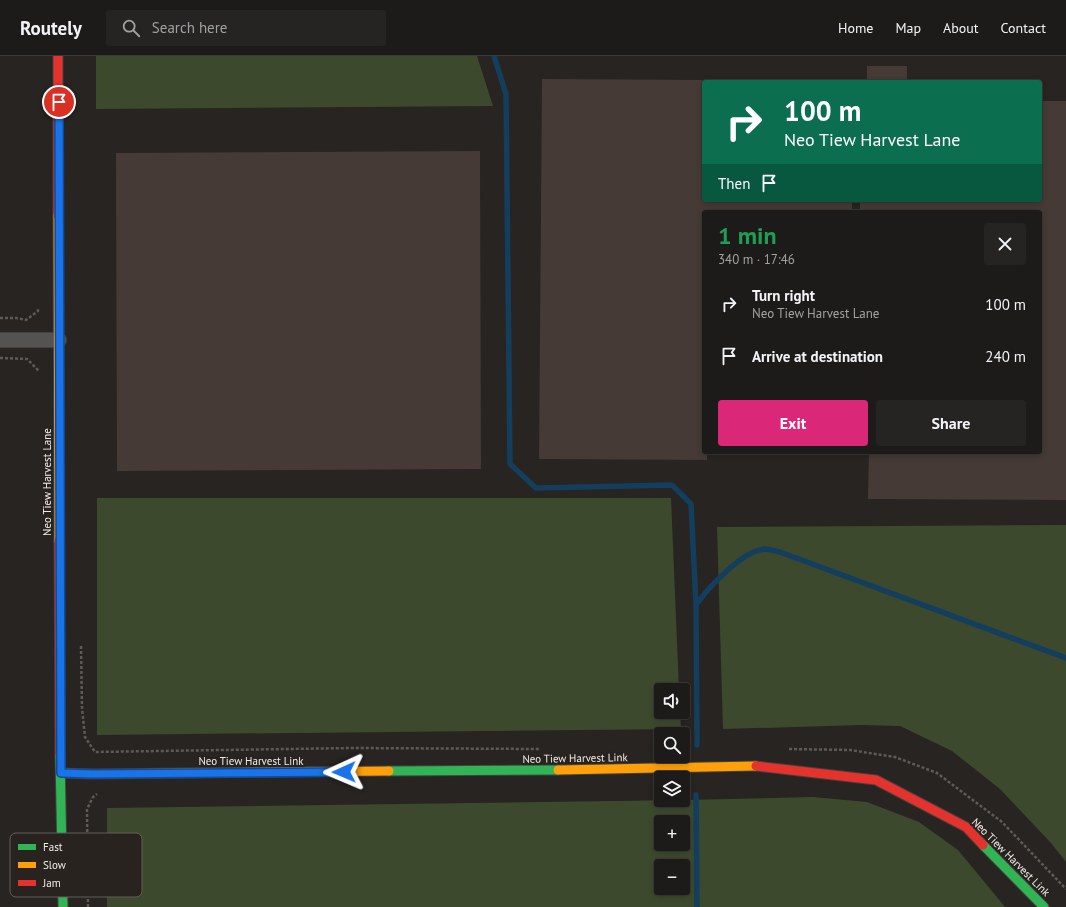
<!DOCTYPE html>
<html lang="en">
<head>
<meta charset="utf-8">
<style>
  body { margin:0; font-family:"PT Sans",sans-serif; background:#252422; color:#f1f3f6; height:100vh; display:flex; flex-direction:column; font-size:15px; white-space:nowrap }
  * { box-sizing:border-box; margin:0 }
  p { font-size:13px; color:#a0a1a2 }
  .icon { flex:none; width:22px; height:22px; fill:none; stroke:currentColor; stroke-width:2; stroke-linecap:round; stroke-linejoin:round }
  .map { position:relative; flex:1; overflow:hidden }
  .panel { position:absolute; left:702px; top:154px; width:340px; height:244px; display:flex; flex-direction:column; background:#1d1b19; border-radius:4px; box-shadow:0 2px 6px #0003,0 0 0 1px #3b3938 }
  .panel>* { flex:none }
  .guide { position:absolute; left:702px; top:24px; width:340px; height:122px; border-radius:4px; box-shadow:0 2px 6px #0003,0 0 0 1px #3b3938; background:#0b6e4f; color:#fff; overflow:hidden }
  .controls { position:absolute; left:654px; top:627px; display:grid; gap:8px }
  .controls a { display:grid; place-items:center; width:36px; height:36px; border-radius:4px; background:#1d1b19; box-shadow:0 2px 6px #0003,0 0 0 1px #3b3938; font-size:20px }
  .pin { position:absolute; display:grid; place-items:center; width:34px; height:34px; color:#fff; margin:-17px; border:2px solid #fff; border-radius:50%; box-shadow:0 1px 4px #0007 }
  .me { position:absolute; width:44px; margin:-22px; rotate:269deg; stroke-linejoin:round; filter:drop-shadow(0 0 3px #0008) }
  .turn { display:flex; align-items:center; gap:14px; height:84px; padding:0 16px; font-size:18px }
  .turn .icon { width:52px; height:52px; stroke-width:2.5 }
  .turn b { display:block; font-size:28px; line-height:34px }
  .then { display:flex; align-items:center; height:38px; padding:0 16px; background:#0003; gap:8px; font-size:15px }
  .round { display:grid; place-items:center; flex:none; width:42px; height:42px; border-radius:4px; background:#252422 }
  .headline { display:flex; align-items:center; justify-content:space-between; height:68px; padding:0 16px }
  h1 { font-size:24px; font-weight:700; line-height:30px; color:#1e9e55 }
  .action { display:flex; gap:8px; margin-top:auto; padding:8px 16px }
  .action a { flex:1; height:46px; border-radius:4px; background:#db2777; color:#fff; font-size:16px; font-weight:700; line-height:46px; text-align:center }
  .action a+a { background:#252422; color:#f1f3f6 }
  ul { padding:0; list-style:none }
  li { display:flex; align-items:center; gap:12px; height:52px; padding:0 16px }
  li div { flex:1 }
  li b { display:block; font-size:15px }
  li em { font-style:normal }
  header { display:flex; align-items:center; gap:24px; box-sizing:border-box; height:56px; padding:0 20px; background:#1d1b19; border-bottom:1px solid #3b3938 }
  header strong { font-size:19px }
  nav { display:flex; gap:22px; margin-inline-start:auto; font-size:14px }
  .search { width:280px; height:36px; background:#252422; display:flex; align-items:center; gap:10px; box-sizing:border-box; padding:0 14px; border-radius:4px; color:#a0a1a2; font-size:15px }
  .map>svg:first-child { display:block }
  .green { fill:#3d492d; fill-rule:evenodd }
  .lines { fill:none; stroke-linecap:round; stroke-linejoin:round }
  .stream { stroke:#143e5e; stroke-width:5.5 }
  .building { fill:#453a35 }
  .street-casing { stroke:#454240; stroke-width:16 }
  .fast-casing { stroke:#454240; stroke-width:11 }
  .slow-casing { stroke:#454240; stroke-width:11 }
  .jam-casing { stroke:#454240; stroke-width:11 }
  .path { stroke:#5d5a58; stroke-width:2.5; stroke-dasharray:3 2; stroke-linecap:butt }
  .street { stroke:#555351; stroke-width:14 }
  .fast { stroke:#30b455; stroke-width:9 }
  .slow { stroke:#ff9f0a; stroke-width:9 }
  .jam { stroke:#e5322d; stroke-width:9 }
  .route-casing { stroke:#114b97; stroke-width:10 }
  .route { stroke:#1a73e8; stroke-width:7 }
  .labels { text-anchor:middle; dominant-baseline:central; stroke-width:4; stroke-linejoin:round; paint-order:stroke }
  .street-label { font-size:11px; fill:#f0ecea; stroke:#29231f }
  .key { fill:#29231f; stroke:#655f5c; stroke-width:1 }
  .key-label { font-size:11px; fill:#f0ecea }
</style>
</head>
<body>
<header>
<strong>Routely</strong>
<div class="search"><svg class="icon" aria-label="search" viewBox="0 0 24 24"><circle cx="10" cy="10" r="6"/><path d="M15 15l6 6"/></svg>Search here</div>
<nav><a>Home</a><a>Map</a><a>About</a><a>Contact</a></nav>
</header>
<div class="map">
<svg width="1066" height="851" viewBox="0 0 1066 851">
  <rect width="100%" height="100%" fill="#272421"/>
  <!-- green -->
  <path class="green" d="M96,0H477L493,50L96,53Z
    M97,442H671L679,634H661V656H680L681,673L97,679Z
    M1066,469V806L1051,787L1000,733L952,695L900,670L862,669L723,673L717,471Z
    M813,741L867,746L919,766L958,794L1005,851H107V752L684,744ZM661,766H683V788H661ZM661,810H683V832H661Z"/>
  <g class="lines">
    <!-- stream -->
    <path class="stream" d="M494,0L506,38L510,408L536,432L672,429L691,448L696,549L697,689
      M696,549C708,532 743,494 765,493C769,493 775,495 780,496L1066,602
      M696,739L697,851"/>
  </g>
  <!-- building -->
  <path class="building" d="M867,10H907V26H867Z
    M542,23L710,24V26H704V144H852V156H704V396H707V404L539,403Z
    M1040,45H1066V444L868,443L869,396H1040V156H860V144H1040Z
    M480,95L481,413L117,415L116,97Z"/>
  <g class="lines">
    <defs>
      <path id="street" d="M0,284H59"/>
      <path id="fast" d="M60,700L63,851
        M389,715L558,714
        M983,789L1044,851"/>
      <path id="slow" d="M58,159L59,485
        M558,714L756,710
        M61,717L93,718L389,715"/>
      <path id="jam" d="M58,0V159
        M59,485L60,700
        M756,710L876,724L966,771L983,789"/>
    </defs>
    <!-- street casing -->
    <use href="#street" class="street-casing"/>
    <!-- fast casing -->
    <use href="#fast" class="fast-casing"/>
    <!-- slow casing -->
    <use href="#slow" class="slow-casing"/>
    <!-- jam casing -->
    <use href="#jam" class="jam-casing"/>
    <!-- path -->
    <path class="path" d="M0,262H16L26,264L38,255V253
      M0,302L27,303L39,315
      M81,590L82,652L85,681L95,696L352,692L539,693
      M789,693L850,694L895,701L937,717L1002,766L1066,833
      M88,851L87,753L93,741L97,738"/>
    <!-- street -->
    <use href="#street" class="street"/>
    <!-- fast -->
    <use href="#fast" class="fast"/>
    <!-- slow -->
    <use href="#slow" class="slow"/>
    <!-- jam -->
    <use href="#jam" class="jam"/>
  </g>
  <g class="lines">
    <defs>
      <path id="route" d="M59,46L61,717L93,718L344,716"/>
    </defs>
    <!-- route casing -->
    <use href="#route" class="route-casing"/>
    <!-- route -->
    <use href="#route" class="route"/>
  </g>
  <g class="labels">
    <!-- street labels -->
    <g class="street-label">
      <text transform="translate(47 426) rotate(-90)">Neo Tiew Harvest Lane</text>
      <text transform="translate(575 702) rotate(-1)">Neo Tiew Harvest Link</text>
      <text x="251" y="705">Neo Tiew Harvest Link</text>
      <text transform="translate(1011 801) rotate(45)">Neo Tiew Harvest Link</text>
    </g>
  </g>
  <!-- legend -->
  <rect x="10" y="777" width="132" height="64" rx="6" class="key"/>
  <rect x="18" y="788" width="18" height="6" fill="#30b455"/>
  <rect x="18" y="806" width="18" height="6" fill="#ff9f0a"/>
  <rect x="18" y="824" width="18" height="6" fill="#e5322d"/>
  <g class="key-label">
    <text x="43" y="795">Fast</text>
    <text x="43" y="813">Slow</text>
    <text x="43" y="831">Jam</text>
  </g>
</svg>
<div class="controls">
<a><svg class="icon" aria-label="sound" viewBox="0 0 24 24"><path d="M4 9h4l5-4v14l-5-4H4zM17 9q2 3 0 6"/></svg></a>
<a><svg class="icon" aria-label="search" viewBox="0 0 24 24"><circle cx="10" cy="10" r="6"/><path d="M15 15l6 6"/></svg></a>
<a><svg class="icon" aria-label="layers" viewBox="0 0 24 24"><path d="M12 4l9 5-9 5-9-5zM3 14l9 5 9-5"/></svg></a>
<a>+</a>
<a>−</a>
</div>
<div class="pin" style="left:59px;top:46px;background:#d93025"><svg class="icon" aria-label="arrive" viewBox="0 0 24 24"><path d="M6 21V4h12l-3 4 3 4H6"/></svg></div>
<svg class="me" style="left:344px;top:716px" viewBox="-20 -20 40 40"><path d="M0-17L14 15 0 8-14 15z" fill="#1a73e8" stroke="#fff" stroke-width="4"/></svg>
<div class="guide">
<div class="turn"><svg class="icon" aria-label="right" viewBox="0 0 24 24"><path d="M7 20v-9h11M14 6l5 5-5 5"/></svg><div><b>100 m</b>Neo Tiew Harvest Lane</div></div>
<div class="then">Then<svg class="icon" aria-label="arrive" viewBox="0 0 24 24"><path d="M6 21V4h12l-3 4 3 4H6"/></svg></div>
</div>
<section class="panel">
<div class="headline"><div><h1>1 min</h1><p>340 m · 17:46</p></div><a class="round"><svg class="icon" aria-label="close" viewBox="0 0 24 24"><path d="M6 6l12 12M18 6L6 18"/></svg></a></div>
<ul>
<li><svg class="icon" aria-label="right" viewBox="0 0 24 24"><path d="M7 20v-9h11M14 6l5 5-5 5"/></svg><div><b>Turn right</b><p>Neo Tiew Harvest Lane</p></div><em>100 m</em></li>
<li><svg class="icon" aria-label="arrive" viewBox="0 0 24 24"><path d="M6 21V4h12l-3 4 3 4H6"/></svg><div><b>Arrive at destination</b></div><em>240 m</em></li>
</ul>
<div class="action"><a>Exit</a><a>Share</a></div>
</section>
</div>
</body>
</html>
